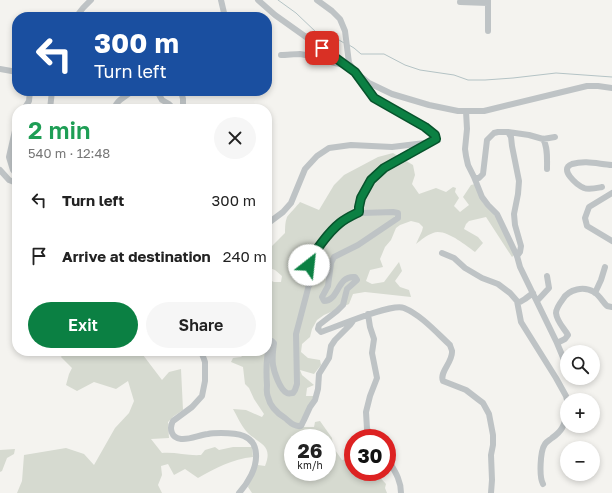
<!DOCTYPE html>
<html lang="en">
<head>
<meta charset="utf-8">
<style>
  body { margin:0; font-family:"Golos Text",sans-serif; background:#f6f6f6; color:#222; height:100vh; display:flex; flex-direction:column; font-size:15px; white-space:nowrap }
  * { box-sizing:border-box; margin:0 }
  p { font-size:13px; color:#767676 }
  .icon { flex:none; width:22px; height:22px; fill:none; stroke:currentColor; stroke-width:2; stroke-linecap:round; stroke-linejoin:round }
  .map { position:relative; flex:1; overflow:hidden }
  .sheet { position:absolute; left:12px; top:104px; width:260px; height:252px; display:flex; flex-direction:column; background:#fff; border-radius:16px; box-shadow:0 2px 6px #0003 }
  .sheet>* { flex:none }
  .banner { position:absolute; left:12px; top:12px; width:260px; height:84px; border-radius:16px; box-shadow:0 2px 6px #0003; background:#1a4fa0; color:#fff; overflow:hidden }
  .controls { position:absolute; left:560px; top:345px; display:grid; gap:8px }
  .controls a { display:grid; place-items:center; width:40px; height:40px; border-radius:50%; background:#fff; box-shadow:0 2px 6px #0003; font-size:20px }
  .speed { position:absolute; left:284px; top:429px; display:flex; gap:8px; font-size:20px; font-weight:700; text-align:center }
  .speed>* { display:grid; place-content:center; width:52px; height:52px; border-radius:50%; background:#fff; box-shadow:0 2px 6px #0003; line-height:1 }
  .speed small { font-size:10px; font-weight:400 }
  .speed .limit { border:6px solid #d22; background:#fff; color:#111 }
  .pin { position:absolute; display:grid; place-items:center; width:34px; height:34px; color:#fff; margin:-17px; border-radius:8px; box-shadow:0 2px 6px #0006 }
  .me { position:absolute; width:44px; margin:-22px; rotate:29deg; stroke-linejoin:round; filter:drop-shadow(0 0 3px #0008) }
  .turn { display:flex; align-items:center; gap:14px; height:84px; padding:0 16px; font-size:18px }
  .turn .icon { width:52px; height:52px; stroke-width:2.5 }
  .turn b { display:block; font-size:28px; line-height:34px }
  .round { display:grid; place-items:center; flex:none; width:42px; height:42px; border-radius:21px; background:#f6f6f6 }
  .head { display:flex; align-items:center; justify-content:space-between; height:68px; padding:0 16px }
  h1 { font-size:24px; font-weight:600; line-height:30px; color:#1e9e55 }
  .primary-button { display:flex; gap:8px; margin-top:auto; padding:8px 16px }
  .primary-button a { flex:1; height:46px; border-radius:24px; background:#0b8043; color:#fff; font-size:16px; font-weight:600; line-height:46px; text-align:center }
  .primary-button a+a { background:#f6f6f6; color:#222 }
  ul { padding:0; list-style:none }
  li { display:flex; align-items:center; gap:12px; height:56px; padding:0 16px }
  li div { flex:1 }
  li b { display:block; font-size:15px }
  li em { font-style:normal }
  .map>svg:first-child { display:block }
  .green { fill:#d6dad0; fill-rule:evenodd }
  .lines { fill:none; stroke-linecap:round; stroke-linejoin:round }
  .stream { stroke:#b4c3c5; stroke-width:1 }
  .minor { stroke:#bec3c5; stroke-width:6 }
  .route-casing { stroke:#07532c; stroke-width:10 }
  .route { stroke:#0b8043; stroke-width:7 }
</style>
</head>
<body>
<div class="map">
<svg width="612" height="493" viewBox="0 0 612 493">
  <rect width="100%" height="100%" fill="#f4f3ef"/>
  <!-- green -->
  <path class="green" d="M393,153L413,165L415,175L412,184L419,194L436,188L446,192L453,187L456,188L455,192L459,198L454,206L460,212L469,205L463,197L471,185L475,184L483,203L492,212L501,224L514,255L512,257L486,217L469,221L466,224L464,229L478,237L483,243L475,252C465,245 445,228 433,233C427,235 421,240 416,244L422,231L423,227L419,223L411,221L400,225L396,228L391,240L385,247L380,259L383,267L370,270L366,281L372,284L384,282L399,262L402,271L395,281L400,287L409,290L411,297L365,292L353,294L349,304L324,315L317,320L312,329L310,337L302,344L301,352L308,358L320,360L321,365L314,374L300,370L302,375L314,385L307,388L306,396H314L306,413L304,427H314L315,422L320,421L332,438L333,447L342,460L348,459L351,450H353V472H375L386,484L385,488L387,493H252L248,487L258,465L265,466C274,444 258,444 246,431C241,425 237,416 233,409L246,410L262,417L264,414L254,399L249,388L245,384L243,367L231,362L233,358L241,357L244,354L243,351H267V279L274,282H281L282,276L275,270L267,267L269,260L267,255L270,248L285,233C285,228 285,222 287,217C289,214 297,206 300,202L319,210L334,185L344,175L378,157ZM293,438H327V472H293Z
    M65,351H140L162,380L169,372L181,369L183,410L174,416L168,422L169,438L151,439L162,453C176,452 188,456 201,455L205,450L215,447L219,450L233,447H252L253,457C232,459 216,468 198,478L185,469L174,475L168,464L161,466L162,475L158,485L162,493H17L22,481L24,455L66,448L84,454L94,465L115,428L129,413L134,401L128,381L116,389L94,382L77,391L66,385L69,374L72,368L61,357Z
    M15,449L14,454L7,458L2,471L0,472V450Z"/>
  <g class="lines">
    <!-- stream -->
    <path class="stream" d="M278,0L296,13L317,33L339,40L344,43
      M349,45L354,48L361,54H384L405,65L420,70L454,75L468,80H485L513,78L556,73L612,77"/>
    <!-- minor -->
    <path class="minor" d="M221,0L225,17
      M258,0L275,15L351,69
      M460,2L488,3
      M76,17L83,8L91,0
      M488,31V0
      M281,55C287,55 294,54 300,54C315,56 329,63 344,65
      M0,69L17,72
      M363,78L369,83L392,94L429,105L458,111H484L587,86H598L612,88
      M157,91L162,100L169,104L174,109
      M181,91L183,99V109
      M24,109L29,101L30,91
      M50,109L52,91
      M114,109C117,99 125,98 132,91
      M466,111L467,129L465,149L466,156L468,165L474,177L477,178H479L483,174L487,140L494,133L498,132H508L511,137L512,146L519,181L518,194L514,214L515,225L521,246L520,252L517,256
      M17,122L9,157L13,170L17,175
      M508,132L529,135L543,139L555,137
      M543,139C548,147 547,159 547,169
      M433,142L384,168L371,180L361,198L359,207V212L362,213L393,212L398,213V218L358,245L334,257L331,263L328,286L322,297L324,301C339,301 337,275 355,277L357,280L347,289L343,305L337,311L319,325L318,329L321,332C336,327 391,303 404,308C421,315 436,332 450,345C450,346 452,350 452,351C453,362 439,372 443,381L466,390L479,400L483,403L489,414L493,435V445L491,455L492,480L491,493
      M0,170L9,180L14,182L17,181
      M474,177L482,197L488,205L497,214L517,256L520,267L557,343L567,367
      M602,187C597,188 589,190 584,188C577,185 558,169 572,164C586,160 598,164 612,165
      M612,193L589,207L585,218L587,226L612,241
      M267,224L283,212L291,203L305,169L317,156L329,148L351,145L392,147L433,142L436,139L435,135L425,127L374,98L349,63L345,31L340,19L332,11L317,0
      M442,253L454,258L465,268L482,278L498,284L510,293L517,301L520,302L525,299L533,293
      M595,293L601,280L605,267
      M517,301L521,322L556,378L566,396L567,400
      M537,301L549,288L547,276
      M368,314L370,327L374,339L372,353L377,378L370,396L366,412L367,429L374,438
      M353,321L350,325L335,340L331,346L329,358L319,374L318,389L315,400L310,407L304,420L301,426C294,427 290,422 285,418C277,413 270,406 268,397C266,393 267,389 267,385C266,371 266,356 270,342L272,341L274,343C273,350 272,358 273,365C274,372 280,390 287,393C289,394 290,393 293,393L295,390L297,384L296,334L310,281L309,265L310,260L314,253L332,230L341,222L359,212
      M557,343L565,339L568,335C564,328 557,322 556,313C556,308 560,303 563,299C569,289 584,286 594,292C599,295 603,302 607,306L612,307
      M201,351L205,362V381L202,396L192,407L173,421C169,428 171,438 181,439C190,440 199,435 208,434C212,433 217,433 221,433C236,433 255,434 256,454C257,468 248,483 239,493
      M387,458C394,470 401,479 401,493
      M543,484C539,477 540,451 545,444C547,441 550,440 552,438C562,431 564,426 567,414"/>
  </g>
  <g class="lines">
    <defs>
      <path id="route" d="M309,265C313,252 330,231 340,223C346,218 353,215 359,212V207L361,198L371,180L384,168L436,139L435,135L425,127L374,98L355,72L322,48"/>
    </defs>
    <!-- route casing -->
    <use href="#route" class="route-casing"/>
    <!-- route -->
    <use href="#route" class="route"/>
  </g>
</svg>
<div class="controls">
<a><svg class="icon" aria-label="search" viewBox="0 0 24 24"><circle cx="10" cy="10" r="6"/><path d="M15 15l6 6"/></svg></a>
<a>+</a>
<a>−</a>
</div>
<div class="speed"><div>26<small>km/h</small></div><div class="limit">30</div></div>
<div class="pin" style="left:322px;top:48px;background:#d93025"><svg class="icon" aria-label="arrive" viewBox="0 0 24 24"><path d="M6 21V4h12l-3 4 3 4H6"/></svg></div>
<svg class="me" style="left:309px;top:265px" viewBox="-20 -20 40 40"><circle r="19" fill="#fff"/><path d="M0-13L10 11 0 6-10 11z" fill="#0b8043"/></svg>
<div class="banner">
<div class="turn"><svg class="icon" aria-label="left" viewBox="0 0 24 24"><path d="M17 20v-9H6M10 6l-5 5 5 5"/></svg><div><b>300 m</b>Turn left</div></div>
</div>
<section class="sheet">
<div class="head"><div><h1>2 min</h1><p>540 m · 12:48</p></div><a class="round"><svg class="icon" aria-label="close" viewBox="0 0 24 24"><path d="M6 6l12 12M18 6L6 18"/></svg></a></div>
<ul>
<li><svg class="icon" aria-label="left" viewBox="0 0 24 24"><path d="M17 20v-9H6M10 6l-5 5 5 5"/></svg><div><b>Turn left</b></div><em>300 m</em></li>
<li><svg class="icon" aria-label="arrive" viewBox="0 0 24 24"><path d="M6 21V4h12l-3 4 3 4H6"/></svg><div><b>Arrive at destination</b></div><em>240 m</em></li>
</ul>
<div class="primary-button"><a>Exit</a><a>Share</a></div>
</section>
</div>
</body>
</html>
